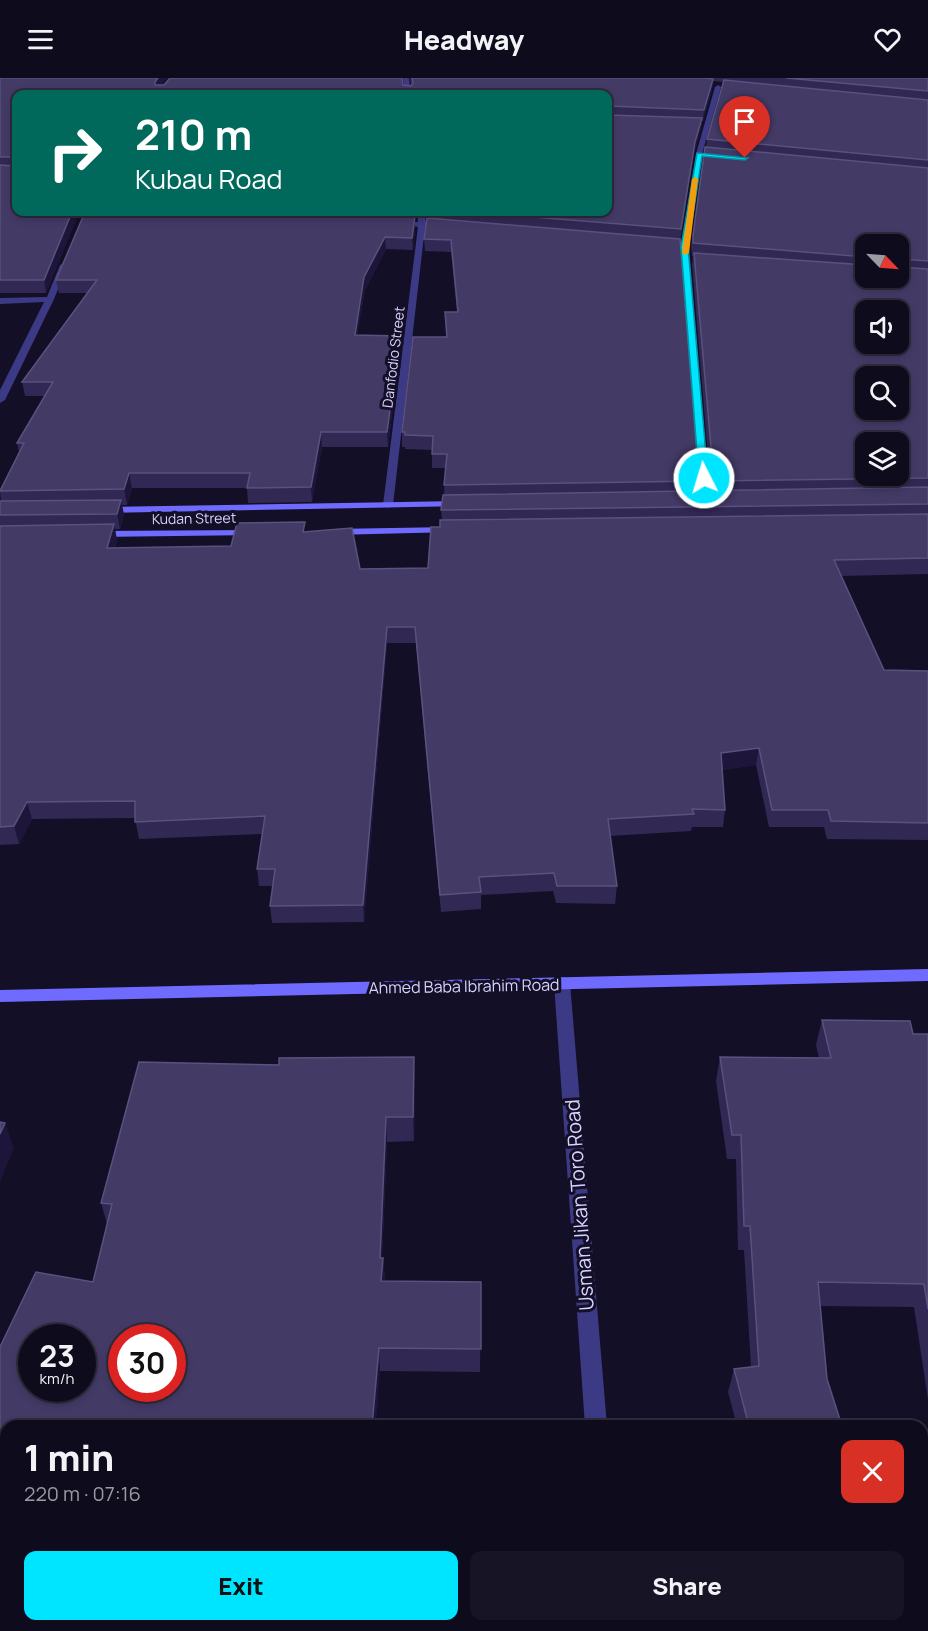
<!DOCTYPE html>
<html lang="en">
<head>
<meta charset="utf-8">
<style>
  body { margin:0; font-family:Manrope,sans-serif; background:#171425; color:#f1f3f6; height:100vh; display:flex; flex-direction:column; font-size:22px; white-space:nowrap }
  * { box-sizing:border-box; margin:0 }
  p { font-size:20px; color:#9b9ba3 }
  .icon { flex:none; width:33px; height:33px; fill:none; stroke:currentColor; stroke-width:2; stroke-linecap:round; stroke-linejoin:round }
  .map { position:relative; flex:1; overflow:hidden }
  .drawer { position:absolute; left:0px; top:1342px; width:928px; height:212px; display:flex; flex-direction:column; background:#0e0b1c; border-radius:18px 18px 0 0; box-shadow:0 3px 9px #0003,0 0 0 2px #2e2b3b }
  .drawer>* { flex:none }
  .banner { position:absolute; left:12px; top:12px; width:600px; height:126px; border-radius:12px; box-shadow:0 3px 9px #0003,0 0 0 2px #2e2b3b; background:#00695c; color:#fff; overflow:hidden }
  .needle { width:39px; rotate:115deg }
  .controls { position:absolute; left:855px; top:156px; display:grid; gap:12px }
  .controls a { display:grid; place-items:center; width:54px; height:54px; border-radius:12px; background:#0e0b1c; box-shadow:0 3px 9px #0003,0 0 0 2px #2e2b3b; font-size:30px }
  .speed { position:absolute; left:18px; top:1246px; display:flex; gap:12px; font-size:30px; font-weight:700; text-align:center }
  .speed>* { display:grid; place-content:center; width:78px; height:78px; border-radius:50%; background:#0e0b1c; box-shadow:0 3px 9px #0003,0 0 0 2px #2e2b3b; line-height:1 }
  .speed small { font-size:15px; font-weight:400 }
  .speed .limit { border:9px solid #d22; background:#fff; color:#111 }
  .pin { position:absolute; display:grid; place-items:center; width:51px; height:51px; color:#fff; margin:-62px -26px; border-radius:50% 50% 50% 0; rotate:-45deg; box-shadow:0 0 6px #0007 }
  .pin .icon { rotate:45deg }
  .me { position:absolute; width:66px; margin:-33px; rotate:355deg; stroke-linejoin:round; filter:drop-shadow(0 0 4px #0008) }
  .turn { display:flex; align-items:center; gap:21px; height:126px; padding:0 24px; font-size:27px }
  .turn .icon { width:78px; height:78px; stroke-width:2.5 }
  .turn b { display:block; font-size:42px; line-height:51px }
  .round { display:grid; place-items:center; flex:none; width:63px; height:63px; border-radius:12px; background:#171425 }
  .overview { display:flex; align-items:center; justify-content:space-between; height:102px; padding:0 24px }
  h1 { font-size:36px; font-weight:800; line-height:45px }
  .action { display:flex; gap:12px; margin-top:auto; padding:12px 24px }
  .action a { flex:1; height:69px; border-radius:12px; background:#00e5ff; color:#111; font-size:24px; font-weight:800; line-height:69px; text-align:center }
  .action a+a { background:#171425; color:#f1f3f6 }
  header { display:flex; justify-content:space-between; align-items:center; height:78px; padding:0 24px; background:#0e0b1c; font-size:27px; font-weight:800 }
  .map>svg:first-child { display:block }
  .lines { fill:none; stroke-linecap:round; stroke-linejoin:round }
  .street { fill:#3d3a85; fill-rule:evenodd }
  .secondary { fill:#6f6bff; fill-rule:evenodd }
  .wall { fill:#312854; fill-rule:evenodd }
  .shaded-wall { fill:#1d163a }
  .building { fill:#433a66; stroke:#5a527e; stroke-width:1.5; fill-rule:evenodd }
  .route { fill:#00e5ff; stroke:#0095a6; stroke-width:1.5 }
  .slow { fill:#f59e0b }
  .labels { text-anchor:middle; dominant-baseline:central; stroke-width:6; stroke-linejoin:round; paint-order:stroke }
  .far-street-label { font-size:14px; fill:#d9d4ff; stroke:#130f26 }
  .street-label { font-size:16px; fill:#d9d4ff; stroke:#130f26 }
  .near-street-label { font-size:20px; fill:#d9d4ff; stroke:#130f26 }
</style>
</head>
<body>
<header><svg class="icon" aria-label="menu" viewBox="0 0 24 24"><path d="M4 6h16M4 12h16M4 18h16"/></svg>Headway<svg class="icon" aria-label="heart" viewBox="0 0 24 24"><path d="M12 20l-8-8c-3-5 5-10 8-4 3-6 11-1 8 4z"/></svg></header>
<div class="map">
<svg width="928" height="1553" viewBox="0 0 928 1553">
  <rect width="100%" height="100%" fill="#130f26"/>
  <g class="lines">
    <!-- street -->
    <path class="street" d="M403,0H409L411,16H405Z
      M718,7L721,9L702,76L689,169L710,422L705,425L700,422L681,169L696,76L715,9Z
      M417,134H424L426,144L451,148L447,150L425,149L393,427L388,430L383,427L418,149L392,145L396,143L418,144Z
      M64,185L68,187L54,221L5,322L0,325V312L44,224L0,226V220L47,219L60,187Z
      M562,899L568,901L570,905L607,1348H585L554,905L556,901Z
      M599,1548H623V1553H599Z"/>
    <!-- secondary -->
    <path class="secondary" d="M460,423L465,426L464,428L103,435L98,432L103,429Z
      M450,449L454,450V454L333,457L327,454L333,451Z
      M255,452L259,453V457L96,459L90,456L96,453Z
      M928,891V903L0,924V912Z"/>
  </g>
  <!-- wall -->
  <path class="wall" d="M0,0L162,7L411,8L410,0H928V496L841,498L884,592L928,593V762L827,761L824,749H769L756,687L722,692L725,732L723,749H692L691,753L610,758L617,808L615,826L556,825L553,813L481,817V831L441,834L416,565H387L364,844L272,845L270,828L273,808H259L257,791L262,756L139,761L135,740L32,741L19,766L0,767V423H1L0,412L19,374L17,365L45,318H25L22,304L88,215H59L56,202L85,134H415V150L413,172L386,171L365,212L357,257L400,272L388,369H322L312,424L248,425L247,410H132L127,427H122L124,437L120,451H115L117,462L115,470L231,468L306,454L360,491L428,490L442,442L441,432L444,417L445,390H432V372L405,371V369H402V354L446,259L445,234H457L451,174L425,173L424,161L427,140L425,134H608L16,16L79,134L46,215H0ZM713,3L723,4L707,61L691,169L692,178H693L692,187L711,413H698L699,403L680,163L694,76L701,51L702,43H703L712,11ZM866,166L898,200H866Z
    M822,942L913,956H928V1322L914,1229L820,1228L827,1301L842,1348H737L728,1314L734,1291L751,1289L744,1172H738L736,1081H727L716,1003L720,979L819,980L816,967Z
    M414,979L415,1003L414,1063L387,1064L382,1180H383L385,1203L481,1204L480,1294L380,1293L6,1548H473V1553H0L93,1204L107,1146L101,1125L279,987Z
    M928,1417V1553H801V1548H922Z"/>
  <!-- shaded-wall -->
  <path class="shaded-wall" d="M158,0H167L156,15L155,4Z
    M713,1L712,11L703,43L704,32Z
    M702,40L701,51L694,76L680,164L695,64Z
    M72,134H79L46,215L44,202Z
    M415,138V150L413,172L412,160Z
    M385,159L386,171L365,212L355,271V257L364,199Z
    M400,258V272L388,369L387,354Z
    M321,354L322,369L312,424L311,409Z
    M129,395L132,410L127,427L124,411Z
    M121,422L124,437L120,451L117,436Z
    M114,446L117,462L110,486L107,470Z
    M387,549V565L364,844L363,827Z
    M759,670L756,687L718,693L721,675Z
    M27,724L32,741L19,766L14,748Z
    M414,979L415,1003L414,1063L413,1039Z
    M386,1039L387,1064L381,1203L380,1180Z
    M5,1045L14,1070L0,1104V1056Z
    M383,1180L385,1204L381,1203Z
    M379,1270L380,1293L376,1348H372Z"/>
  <!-- building -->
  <path class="building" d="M0,0H158L155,4V7H164L170,0H402L403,7L411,8L413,5L412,0H706L713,1L704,32L609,28L608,29V16H16V134H72L44,202H0V87L14,88L16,82L14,79H0Z
    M786,0H928V13Z
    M724,2L928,22V82L707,61Z
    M608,33L609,37L702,40L695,64L681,151L472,134H608Z
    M705,69L928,90V183L901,181L898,183V166H866V179L693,165V157Z
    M85,134H339L415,138L412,160L385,159L364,199L355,257L400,258L387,354H321L311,409L247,410L250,395H129L124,411L0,413L24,365H17L53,304H22L97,202H56Z
    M427,140L680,161L699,403L444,407L447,376H432L433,358L405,357V354H402L413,259H447L445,234H458L451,162L424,161Z
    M694,175L866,187V200H898V189L928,191V400L714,403ZM866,232H898V266H866ZM866,298H898V332H866ZM866,364H898V398H866Z
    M928,409V426L441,432L443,417Z
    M121,422L117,436L0,437V423Z
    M928,436V480L834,482L884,592L928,593V745L831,743L828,732H772L759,670L721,675L725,732L692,731L694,736L608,741L617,808H557L554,795L479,799L481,814L440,817L415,549H387L363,827L270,828L275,791H257L265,738L135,744V723L27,724L14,748L0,749V448L114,446L107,470L231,468L237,445L305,444L303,454L352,450L360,491L428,490L431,449H440V442Z
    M822,942L910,943L913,956H928V1231L924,1206L818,1204L827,1301L842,1348H749L734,1291L759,1288L750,1148H744L741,1057H732L720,979L831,980Z
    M414,979L413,1039H386L380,1180H383L381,1203L481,1204V1271L379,1270L372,1348H6V1548H472V1553H0V1269L36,1194L93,1204L112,1126L101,1125L139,984L279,987V980ZM32,1260H82V1311H32ZM122,1260H172V1311H122Z
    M0,1044L5,1045L0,1056Z
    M922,1417H928V1552L831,1548H922Z"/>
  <!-- route -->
  <path class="route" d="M697,75L748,80L745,82L702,78L688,169L708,400L704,403L699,400L681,169Z"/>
  <!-- slow -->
  <path class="slow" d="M695,99L698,101L689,175L685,177L682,175L692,101Z"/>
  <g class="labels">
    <!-- far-street labels -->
    <g class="far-street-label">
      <text transform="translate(393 279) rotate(-83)">Danfodio Street</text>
      <text transform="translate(194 440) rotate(-1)">Kudan Street</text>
    </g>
    <!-- street labels -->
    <g class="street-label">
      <text transform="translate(464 908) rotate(-1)">Ahmed Baba Ibrahim Road</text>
    </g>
    <!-- near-street labels -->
    <g class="near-street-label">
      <text transform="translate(579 1127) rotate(-94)">Usman Jikan Toro Road</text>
    </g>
  </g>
</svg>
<div class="controls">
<a><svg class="needle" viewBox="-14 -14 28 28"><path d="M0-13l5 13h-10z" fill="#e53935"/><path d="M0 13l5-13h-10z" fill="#9b9ba3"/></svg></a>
<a><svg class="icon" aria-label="sound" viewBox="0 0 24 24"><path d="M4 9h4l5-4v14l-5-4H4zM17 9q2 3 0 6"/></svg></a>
<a><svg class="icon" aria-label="search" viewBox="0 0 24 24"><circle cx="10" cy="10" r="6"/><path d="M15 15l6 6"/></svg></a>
<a><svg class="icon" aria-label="layers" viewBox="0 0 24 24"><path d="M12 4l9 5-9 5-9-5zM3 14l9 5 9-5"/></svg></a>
</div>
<div class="speed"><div>23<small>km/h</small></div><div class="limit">30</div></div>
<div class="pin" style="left:745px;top:80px;background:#d93025"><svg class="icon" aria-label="arrive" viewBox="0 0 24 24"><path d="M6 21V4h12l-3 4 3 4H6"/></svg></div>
<svg class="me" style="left:704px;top:400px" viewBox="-20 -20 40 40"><circle r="17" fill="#00e5ff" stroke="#fff" stroke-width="3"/><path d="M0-11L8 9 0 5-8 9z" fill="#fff"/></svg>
<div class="banner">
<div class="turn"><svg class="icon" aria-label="right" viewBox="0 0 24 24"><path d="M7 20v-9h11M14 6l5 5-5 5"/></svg><div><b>210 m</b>Kubau Road</div></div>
</div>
<section class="drawer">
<div class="overview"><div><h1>1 min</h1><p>220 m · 07:16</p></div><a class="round" style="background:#d93025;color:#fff"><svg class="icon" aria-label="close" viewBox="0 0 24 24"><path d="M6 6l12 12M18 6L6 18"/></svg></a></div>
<div class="action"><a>Exit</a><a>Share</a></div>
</section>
</div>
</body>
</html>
